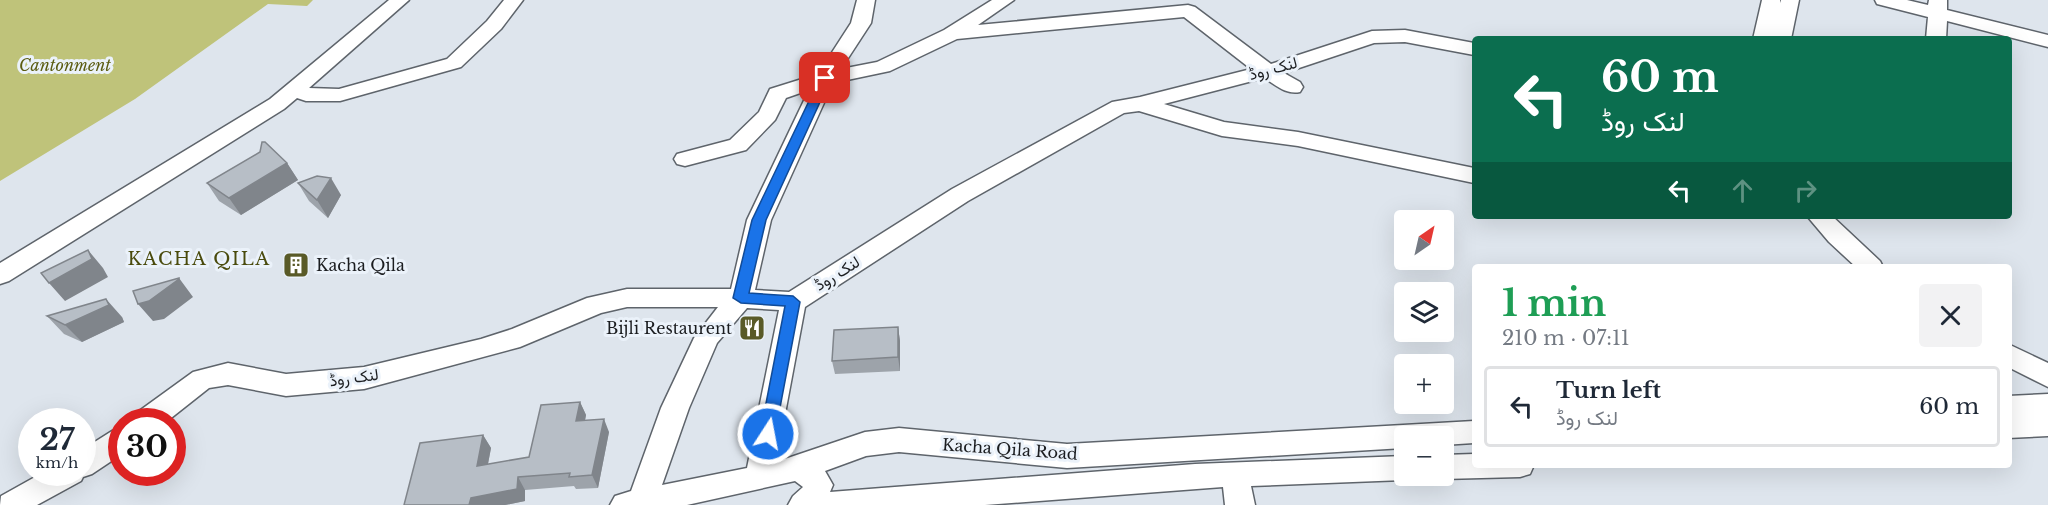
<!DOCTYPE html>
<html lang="en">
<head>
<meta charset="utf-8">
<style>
  body { margin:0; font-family:"Libre Baskerville",Vazirmatn,serif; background:#f2f2f3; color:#1f2937; height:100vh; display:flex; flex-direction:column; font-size:22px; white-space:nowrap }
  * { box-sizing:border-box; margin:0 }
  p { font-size:20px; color:#747a83 }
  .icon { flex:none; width:33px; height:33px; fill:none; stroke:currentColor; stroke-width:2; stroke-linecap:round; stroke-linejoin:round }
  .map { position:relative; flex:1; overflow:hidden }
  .sheet { position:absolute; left:1472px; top:264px; width:540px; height:204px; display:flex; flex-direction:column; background:#fff; border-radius:6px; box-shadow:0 6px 24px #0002 }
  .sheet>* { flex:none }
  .banner { position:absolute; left:1472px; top:36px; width:540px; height:183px; border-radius:6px; box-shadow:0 6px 24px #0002; background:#0b6e4f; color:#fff; overflow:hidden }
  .needle { width:39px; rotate:34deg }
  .fabs { position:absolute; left:1394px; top:210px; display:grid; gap:12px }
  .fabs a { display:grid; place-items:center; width:60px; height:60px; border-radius:6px; background:#fff; box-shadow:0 6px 24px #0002; font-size:30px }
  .speed { position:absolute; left:18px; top:408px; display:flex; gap:12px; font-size:30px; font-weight:700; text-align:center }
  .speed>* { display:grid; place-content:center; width:78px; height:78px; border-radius:50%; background:#fff; box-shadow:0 6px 24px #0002; line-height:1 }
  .speed small { font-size:15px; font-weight:400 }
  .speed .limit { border:9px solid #d22; background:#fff; color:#111 }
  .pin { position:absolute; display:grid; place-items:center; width:51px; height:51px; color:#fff; margin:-26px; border-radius:12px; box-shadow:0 3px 9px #0006 }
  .me { position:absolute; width:66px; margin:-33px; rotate:11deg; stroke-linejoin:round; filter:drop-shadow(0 0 4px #0008) }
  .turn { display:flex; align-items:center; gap:21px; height:126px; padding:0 30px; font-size:27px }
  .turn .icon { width:78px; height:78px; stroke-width:2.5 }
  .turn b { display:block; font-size:42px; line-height:51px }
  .lanes { display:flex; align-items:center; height:57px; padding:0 30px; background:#0003; justify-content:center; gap:30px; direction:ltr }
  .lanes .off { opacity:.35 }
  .round { display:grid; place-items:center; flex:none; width:63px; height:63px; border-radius:6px; background:#f2f2f3 }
  .headline { display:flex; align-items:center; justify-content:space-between; height:102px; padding:0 30px }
  h1 { font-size:36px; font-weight:700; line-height:45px; color:#1e9e55 }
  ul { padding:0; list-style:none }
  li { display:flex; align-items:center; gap:18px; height:81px; margin:0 12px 9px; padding:0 18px; border:3px solid #e0e1e3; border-radius:6px }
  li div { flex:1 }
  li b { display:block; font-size:22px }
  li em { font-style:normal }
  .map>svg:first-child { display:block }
  .green { fill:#bfc37a }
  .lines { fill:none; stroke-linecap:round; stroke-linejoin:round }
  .minor-casing { stroke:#5e646b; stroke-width:3 }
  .minor { fill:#fff; fill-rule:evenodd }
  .wall { fill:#9da3aa }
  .shaded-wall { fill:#80858b }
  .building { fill:#b7bec6; stroke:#80858b; stroke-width:1.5 }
  .route { fill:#1a73e8; stroke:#114b97; stroke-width:1.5 }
  .labels { text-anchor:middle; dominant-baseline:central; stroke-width:6; stroke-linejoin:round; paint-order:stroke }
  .park-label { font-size:16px; font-style:italic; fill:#5b5c11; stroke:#ebf2fa }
  .street-label { font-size:16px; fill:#1b1d20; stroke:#ebf2fa }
  .poi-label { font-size:16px; fill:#1b1d20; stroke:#ebf2fa; text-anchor:start }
  .neighbourhood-label { font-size:18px; letter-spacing:1.5px; fill:#4a4b0d; stroke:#ebf2fa }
</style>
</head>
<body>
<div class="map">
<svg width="2048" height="505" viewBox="0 0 2048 505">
  <rect width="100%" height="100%" fill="#dee5ed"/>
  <!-- green -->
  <path class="green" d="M0,0H313L307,6L268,4L135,99L0,181Z"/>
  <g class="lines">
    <defs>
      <path id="minor" d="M389,0H409L309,88L339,89L447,59L487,21L504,0H523L501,29L461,67L340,101H306L297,98L284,109L9,281L0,284V263L270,99Z
        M857,0H875L871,23L841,69L877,62L944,30L992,0H1014L978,25L1188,5L1195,7L1271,64L1372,31L1405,30L1474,43V55L1405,42L1374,43L1284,73L1300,82L1303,87L1300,92C1286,95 1276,85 1264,78L1164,104L1224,122L1298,132L1474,168V183L1298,146L1222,136L1139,111L1124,113L968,201L805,307L776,462L865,432L899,428L1067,444L1474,421V443L1443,445V436H1404V448L1067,468L899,452L866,456L825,471L833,485L830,492L1195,464L1404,456V476H1415L1404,480L1251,486L1255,505H1225L1223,487L985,505H788L793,496L803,487L795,481L687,505H610L615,496L631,491L661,408L694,338L718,307H627L601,313L520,347L364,389L286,396L228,385L209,388L166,422H132L135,414L193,372L228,363L286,374L364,367L481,339L512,329L587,298L627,289H731L747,220L809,90L786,98L775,120L746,150L685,166L677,164L674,159L677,154L730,140L759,112L770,89L818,74L851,23ZM1184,17L1251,69L1140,97L1112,102L952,189L789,292L755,290L771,220L833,83L890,71L957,39ZM747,308L779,310L747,468L662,485L689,408L717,343Z
        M1762,0H1780V3L1781,0H1799L1791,39H1753Z
        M1875,0H1907L1928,5L1929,0H1947V10L2048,35V47L1947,21L1946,39H1926L1928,17L1877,4Z
        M1807,216H1832L1880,261L1883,267H1856L1829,242Z
        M2008,344L2048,363V387L2008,367Z
        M2048,394V436L2008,438V396Z
        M122,428V454L92,474L83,477L81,481L37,505H0L1,496L44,472H82V450L112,431Z
        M1474,454V465H1534L1530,474L1520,477L1443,479L1433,476H1443V455Z"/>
    </defs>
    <!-- minor casing -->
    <use href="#minor" class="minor-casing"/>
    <!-- minor -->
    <use href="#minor" class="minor"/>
  </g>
  <!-- wall -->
  <path class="wall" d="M287,163L298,180L241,215L219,201L207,183Z
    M298,183L341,195L328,218L309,201Z
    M47,316L122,317L124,322L82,342L64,334Z
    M898,327L900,341V371L835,374L832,361Z
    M580,402L586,415L585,421L609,432L598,488L576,489L574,486L525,490V501L505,505H404L483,435L491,448L488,464L529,457Z"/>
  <!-- shaded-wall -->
  <path class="shaded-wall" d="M287,163L298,180L241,215L229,198Z
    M331,178L341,195L328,218L317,200Z
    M88,250L103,268L108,277L65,301L49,283Z
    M179,278L193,297L164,319L153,321L138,304Z
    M106,299L122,317L124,322L82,342L65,325Z
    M898,327L900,341V371L898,357Z
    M580,402L586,415L582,434L576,421Z
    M604,419L609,432L598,488L592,475Z
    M483,435L491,448L485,479L477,466Z
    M518,477L525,490V501L505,505H469L471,498Z"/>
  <!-- building -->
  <path class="building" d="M262,142H265L287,163L229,198L207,183L260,152Z
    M317,176L331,178L317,200L298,183Z
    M88,250L92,259L49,283L41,273Z
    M179,278V279L149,301L138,304L133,291Z
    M106,299L109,305L65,325L47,316Z
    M898,327V357L832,361L834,330Z
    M580,402L576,421L604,419L592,475L569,477L570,473L518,477L517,489L471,498L469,505H404L420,443L483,435L477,466L529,457L541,405Z"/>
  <!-- route -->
  <path class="route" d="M825,75L831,78L766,220L749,293L793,296L800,302L775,434L773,439L768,440L762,439L760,434L785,306L741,303L733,298L752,220L820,78Z"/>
  <!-- icons -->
  <defs>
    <symbol id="building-square" viewBox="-11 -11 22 22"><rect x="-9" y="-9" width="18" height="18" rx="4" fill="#595a27" stroke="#ebf2fa"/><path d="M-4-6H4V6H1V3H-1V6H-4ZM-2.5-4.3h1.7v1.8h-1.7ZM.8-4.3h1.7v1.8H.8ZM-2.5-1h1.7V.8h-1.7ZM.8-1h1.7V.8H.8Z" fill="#fff"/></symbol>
    <symbol id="restaurant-square" viewBox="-11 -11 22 22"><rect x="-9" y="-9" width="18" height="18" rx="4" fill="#595a27" stroke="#ebf2fa"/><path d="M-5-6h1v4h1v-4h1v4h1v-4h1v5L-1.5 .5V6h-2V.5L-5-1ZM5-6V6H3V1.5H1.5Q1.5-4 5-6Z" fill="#fff"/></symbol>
  </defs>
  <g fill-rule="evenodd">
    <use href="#building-square" x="281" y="250" width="30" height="30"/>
    <use href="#restaurant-square" x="737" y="313" width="30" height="30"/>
  </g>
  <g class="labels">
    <!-- park labels -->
    <g class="park-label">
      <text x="65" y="65">Cantonment</text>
    </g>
    <!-- street labels -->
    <g class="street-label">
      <text transform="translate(1273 68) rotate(-15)">لنک روڈ</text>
      <text transform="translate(837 273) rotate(-32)">لنک روڈ</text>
      <text transform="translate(354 377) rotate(-8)">لنک روڈ</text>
      <text transform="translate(1010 449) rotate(4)">Kacha Qila Road</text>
    </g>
    <!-- poi labels -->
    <g class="poi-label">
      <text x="316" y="265">Kacha Qila</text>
      <text x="732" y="328" text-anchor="end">Bijli Restaurent</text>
    </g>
    <!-- neighbourhood labels -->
    <g class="neighbourhood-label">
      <text x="199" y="259">KACHA QILA</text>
    </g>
  </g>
</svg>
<div class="fabs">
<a><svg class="needle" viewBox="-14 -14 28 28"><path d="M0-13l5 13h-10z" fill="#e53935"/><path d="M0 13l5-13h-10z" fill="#747a83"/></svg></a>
<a><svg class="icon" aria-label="layers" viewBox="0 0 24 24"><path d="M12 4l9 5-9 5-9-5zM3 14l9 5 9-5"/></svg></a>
<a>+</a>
<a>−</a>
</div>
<div class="speed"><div>27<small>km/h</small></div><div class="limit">30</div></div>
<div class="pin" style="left:825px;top:78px;background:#d93025"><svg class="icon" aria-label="arrive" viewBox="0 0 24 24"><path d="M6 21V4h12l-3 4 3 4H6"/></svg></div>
<svg class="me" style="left:768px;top:434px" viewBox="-20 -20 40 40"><circle r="17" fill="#1a73e8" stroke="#fff" stroke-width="3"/><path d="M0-11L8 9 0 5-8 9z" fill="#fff"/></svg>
<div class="banner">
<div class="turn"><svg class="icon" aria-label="left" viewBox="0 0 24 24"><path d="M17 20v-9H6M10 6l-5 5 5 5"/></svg><div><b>60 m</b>لنک روڈ</div></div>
<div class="lanes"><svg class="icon" aria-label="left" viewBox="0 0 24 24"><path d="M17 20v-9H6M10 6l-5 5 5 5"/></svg><svg class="icon off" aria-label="ahead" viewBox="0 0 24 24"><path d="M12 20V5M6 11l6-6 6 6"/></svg><svg class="icon off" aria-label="right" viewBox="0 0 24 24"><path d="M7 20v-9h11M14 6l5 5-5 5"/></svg></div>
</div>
<section class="sheet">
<div class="headline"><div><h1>1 min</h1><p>210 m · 07:11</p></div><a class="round"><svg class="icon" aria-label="close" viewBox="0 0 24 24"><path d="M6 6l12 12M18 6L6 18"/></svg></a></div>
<ul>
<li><svg class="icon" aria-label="left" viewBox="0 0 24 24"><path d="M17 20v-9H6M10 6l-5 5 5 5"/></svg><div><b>Turn left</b><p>لنک روڈ</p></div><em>60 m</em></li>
</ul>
</section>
</div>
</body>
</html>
